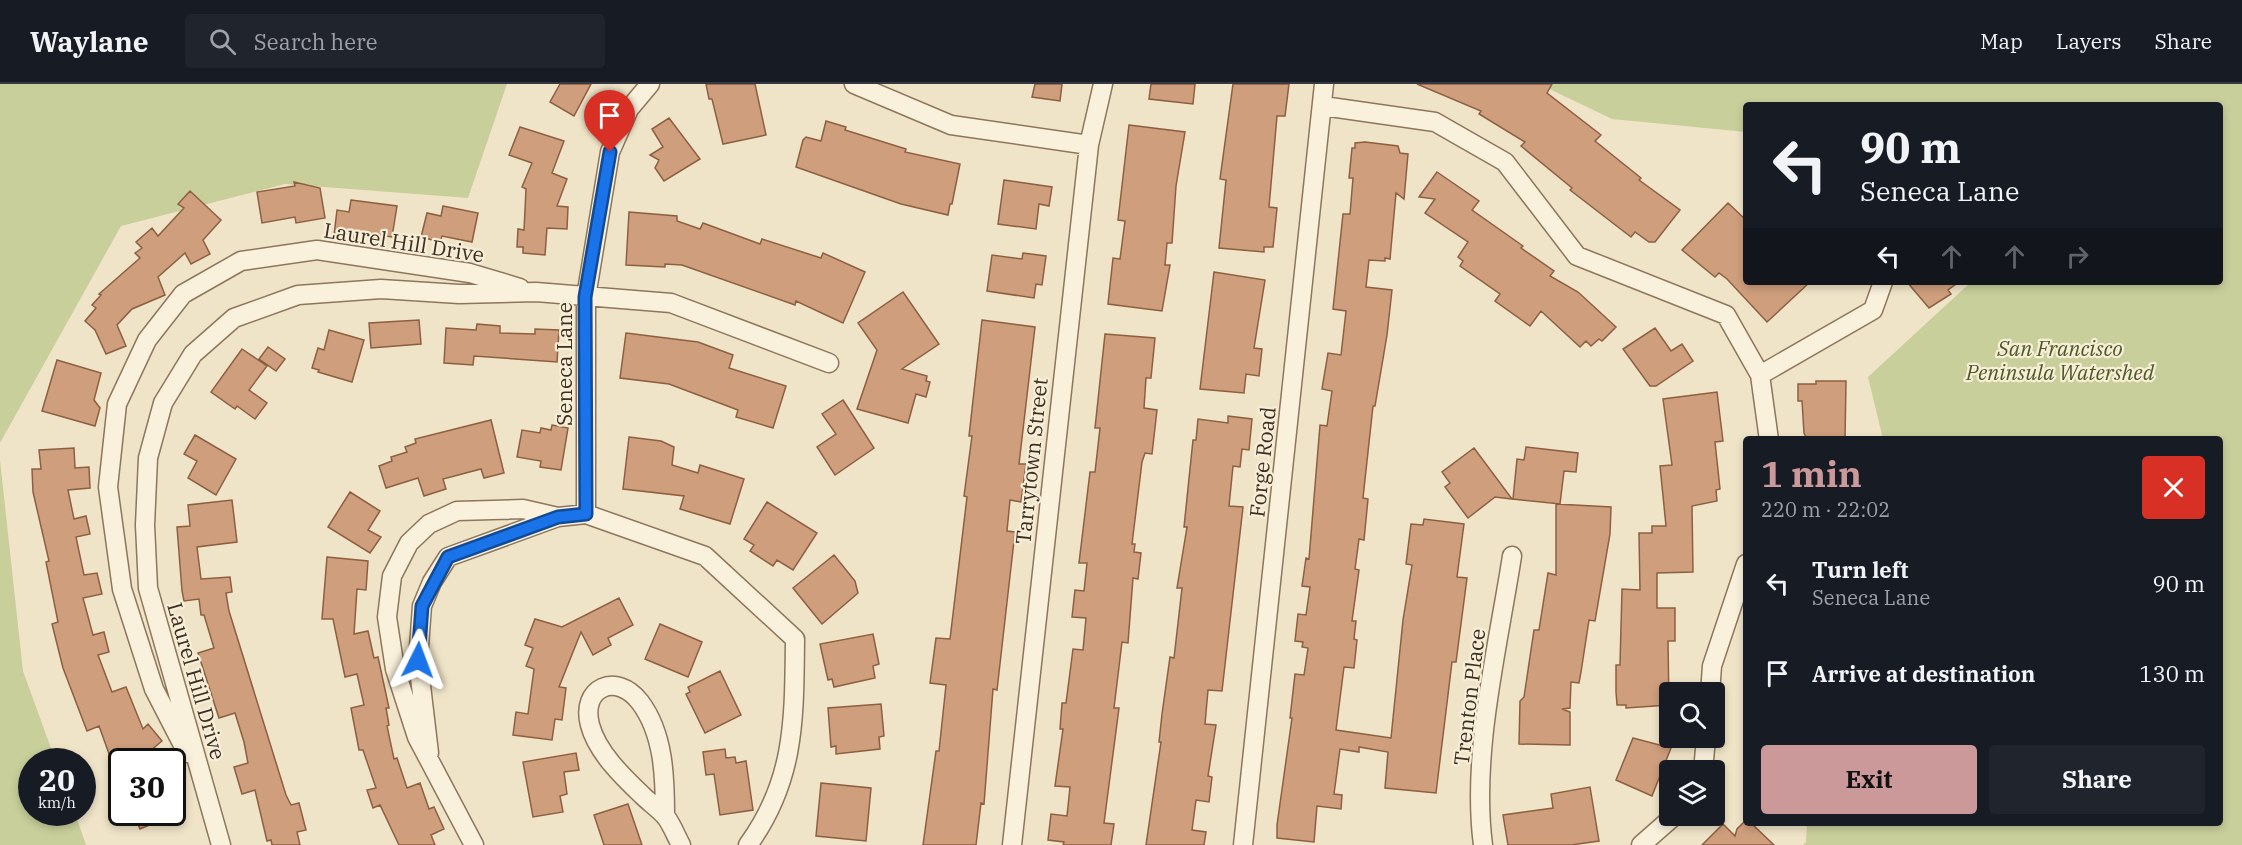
<!DOCTYPE html>
<html lang="en">
<head>
<meta charset="utf-8">
<style>
  body { margin:0; font-family:"IBM Plex Serif",serif; background:#20242c; color:#f1f3f6; height:100vh; display:flex; flex-direction:column; font-size:22px; white-space:nowrap }
  * { box-sizing:border-box; margin:0 }
  p { font-size:20px; color:#9ea1a6 }
  .icon { flex:none; width:33px; height:33px; fill:none; stroke:currentColor; stroke-width:2; stroke-linecap:round; stroke-linejoin:round }
  .map { position:relative; flex:1; overflow:hidden }
  .details { position:absolute; left:1743px; top:352px; width:480px; height:390px; display:flex; flex-direction:column; background:#171b24; border-radius:6px; box-shadow:0 3px 9px #0003 }
  .details>* { flex:none }
  .hud { position:absolute; left:1743px; top:18px; width:480px; height:183px; border-radius:6px; box-shadow:0 3px 9px #0003; background:#171b24; color:#f1f3f6; overflow:hidden }
  .tools { position:absolute; left:1659px; top:598px; display:grid; gap:12px }
  .tools a { display:grid; place-items:center; width:66px; height:66px; border-radius:6px; background:#171b24; box-shadow:0 3px 9px #0003; font-size:30px }
  .speed { position:absolute; left:18px; top:664px; display:flex; gap:12px; font-size:30px; font-weight:700; text-align:center }
  .speed>* { display:grid; place-content:center; width:78px; height:78px; border-radius:50%; background:#171b24; box-shadow:0 3px 9px #0003; line-height:1 }
  .speed small { font-size:15px; font-weight:400 }
  .speed .limit { border:3px solid #111; border-radius:9px; background:#fff; color:#111 }
  .pin { position:absolute; display:grid; place-items:center; width:51px; height:51px; color:#fff; margin:-62px -26px; border-radius:50% 50% 50% 0; rotate:-45deg; box-shadow:0 0 6px #0007 }
  .pin .icon { rotate:45deg }
  .me { position:absolute; width:66px; margin:-33px; rotate:3deg; stroke-linejoin:round; filter:drop-shadow(0 0 4px #0008) }
  .turn { display:flex; align-items:center; gap:21px; height:126px; padding:0 18px; font-size:27px }
  .turn .icon { width:78px; height:78px; stroke-width:2.5 }
  .turn b { display:block; font-size:42px; line-height:51px }
  .lanes { display:flex; align-items:center; height:57px; padding:0 18px; background:#0003; justify-content:center; gap:30px; direction:ltr }
  .lanes .off { opacity:.35 }
  .round { display:grid; place-items:center; flex:none; width:63px; height:63px; border-radius:6px; background:#20242c }
  .summary { display:flex; align-items:center; justify-content:space-between; height:102px; padding:0 18px }
  h1 { font-size:36px; font-weight:700; line-height:45px; color:#cc999b }
  .action { display:flex; gap:12px; margin-top:auto; padding:12px 18px }
  .action a { flex:1; height:69px; border-radius:6px; background:#cc999b; color:#111; font-size:24px; font-weight:700; line-height:69px; text-align:center }
  .action a+a { background:#20242c; color:#f1f3f6 }
  ul { padding:0; list-style:none }
  li { display:flex; align-items:center; gap:18px; height:90px; padding:0 18px }
  li div { flex:1 }
  li b { display:block; font-size:22px }
  li em { font-style:normal }
  header { display:flex; align-items:center; gap:36px; box-sizing:border-box; height:84px; padding:0 30px; background:#171b24; border-bottom:2px solid #363941 }
  header strong { font-size:28px }
  nav { display:flex; gap:33px; margin-inline-start:auto; font-size:21px }
  .search { width:420px; height:54px; background:#20242c; display:flex; align-items:center; gap:15px; box-sizing:border-box; padding:0 21px; border-radius:6px; color:#9ea1a6; font-size:22px }
  .map>svg:first-child { display:block }
  .green { fill:#c9cf9b }
  .building { fill:#cf9f7d; stroke:#8d5f41; stroke-width:1.5 }
  .lines { fill:none; stroke-linecap:round; stroke-linejoin:round }
  .minor-casing { stroke:#8d765c; stroke-width:21 }
  .minor { stroke:#faf1dc; stroke-width:18 }
  .route-casing { stroke:#114b97; stroke-width:15 }
  .route { stroke:#1a73e8; stroke-width:10 }
  .labels { text-anchor:middle; dominant-baseline:central; stroke-width:4.5; stroke-linejoin:round; paint-order:stroke }
  .street-label { font-size:21px; fill:#3d2e20; stroke:#f7eed8 }
  .park-label { font-size:21px; font-style:italic; fill:#4d5a26; stroke:#f7eed8 }
</style>
</head>
<body>
<header>
<strong>Waylane</strong>
<div class="search"><svg class="icon" aria-label="search" viewBox="0 0 24 24"><circle cx="10" cy="10" r="6"/><path d="M15 15l6 6"/></svg>Search here</div>
<nav><a>Map</a><a>Layers</a><a>Share</a></nav>
</header>
<div class="map">
<svg width="2242" height="761" viewBox="0 0 2242 761">
  <rect width="100%" height="100%" fill="#f0e4c8"/>
  <!-- green -->
  <path class="green" d="M0,0H507L468,114L285,100L121,142L0,359Z
    M1539,0H2242V761H1803L1806,758L1807,740H2220V356L1883,355L1868,293L1971,198H2220V21H1746V48L1612,35Z
    M0,376L23,587L56,678H32V729H75L86,761H0Z"/>
  <!-- building -->
  <path class="building" d="M560,0H591L574,32L550,18Z
    M706,0H755L766,51L723,60L712,15H709Z
    M1035,0H1062L1060,17L1032,13Z
    M1151,0H1195L1193,20L1149,15Z
    M1233,0H1289L1285,32H1277L1269,123L1277,124L1273,163H1264V168L1219,164L1226,96L1220,95Z
    M1417,0H1552L1547,9L1601,51L1595,57L1641,94L1639,96L1680,126L1655,158H1649L1635,148L1631,153L1570,106L1572,104L1521,62L1525,58L1479,30L1481,27Z
    M669,34L700,75L664,97L655,84L659,76L650,71L663,63L652,45Z
    M826,37L846,43L845,46L906,65L905,68L960,80L952,120H950L948,131L901,120L796,83L803,56L806,53L821,57Z
    M1129,41L1185,48L1176,102L1172,159H1167L1165,181H1170L1162,227L1108,220L1113,174L1120,175L1125,137L1118,136Z
    M520,43L564,57L552,89L567,95L557,122L568,123L567,145L547,144L545,171L523,169V163H517L518,145L524,146L526,105L522,103L532,79L509,71Z
    M1365,58L1398,62L1400,69L1408,70L1404,115L1396,109L1390,175L1385,174V177L1369,176L1366,203L1392,206L1387,251L1375,322H1373L1363,414L1368,415L1364,456L1359,455L1355,485L1359,486L1352,537H1356L1354,555L1357,556L1354,584L1344,583L1336,646L1391,654L1403,536L1412,481L1406,480L1411,440L1423,441L1424,435L1464,440L1457,493L1467,494L1456,578H1452L1436,709L1385,704L1388,668L1359,663V668L1340,665L1334,710L1342,711L1341,725L1317,722L1314,758L1277,754V741L1292,634H1290L1295,590L1304,591L1308,564L1302,563L1303,558L1295,557L1298,530L1306,531L1310,503L1302,502L1306,474L1309,475L1320,341L1327,342L1332,307L1322,305L1328,269L1341,271L1346,227L1333,225L1343,130H1350L1353,94H1349L1352,64H1355V59Z
    M1437,88L1479,117L1472,126L1523,162L1521,164L1554,187L1550,192L1578,208L1616,243L1602,257L1599,255L1591,262L1586,257L1580,263L1541,227L1530,242L1495,217L1500,210L1460,182L1463,177L1458,173L1468,158L1425,129L1435,115L1419,113Z
    M1004,96L1052,103L1049,122L1039,120L1036,145L998,140Z
    M294,98L320,104L325,134L296,139L295,133L262,139L257,108L295,102Z
    M190,107L221,136L203,156L210,170L191,180L185,169L158,193L165,211L132,225L117,241L126,262L106,270L95,246L85,237L96,224L92,221L101,211L99,210L140,174L135,169L142,164L136,158L152,144L158,152L184,124L178,120Z
    M351,116L397,122L392,153L356,148L355,154L334,151L337,126L349,128Z
    M1728,119L1746,136V198H1810L1767,238L1727,195L1719,189L1715,193L1682,166Z
    M443,122L478,129L472,158L442,152L440,158L421,153L427,129L441,132Z
    M629,128L677,132V137L700,145L703,139L760,160L762,155L821,174L823,169L865,188L843,239L796,217L795,221L682,181L665,180V183L626,181Z
    M1023,169L1046,172L1042,201L1036,200L1034,214L987,207L992,171L1022,175Z
    M1214,188L1265,196L1254,264L1262,265L1259,292L1246,290L1244,309L1200,305Z
    M1907,198H1959L1948,206L1951,210L1929,224Z
    M903,208L939,260L902,285L927,292L926,297L930,298L926,313L916,310L908,339L857,325L877,266L858,239Z
    M419,236L421,260L371,264L369,239Z
    M982,236L1035,243L1019,380H1026L1021,418L1010,416L1007,447L1015,448L997,606L993,605L984,720L981,719L976,761H923L936,667H939L946,601L930,599L936,554L950,555L967,413L964,412L972,352H969Z
    M477,240L500,242V249L535,250V245L559,246L557,278L474,272L473,281L444,279L446,244L476,246Z
    M1655,244L1671,267L1682,260L1693,277L1656,302H1650L1623,265Z
    M329,246L364,256L352,298L318,288L319,286L312,284L318,264L324,266Z
    M626,249L698,258L733,271L729,284L786,302L773,344L736,333L738,326L669,300L620,294Z
    M1105,250L1155,254L1151,294H1146L1144,324L1157,326L1152,370L1145,369L1142,378L1132,460H1135L1134,468L1141,469L1138,495L1133,494L1128,559L1122,558L1114,624H1119L1104,739L1114,740L1111,761H1063L1064,758L1048,756L1051,730L1067,732L1070,703L1055,702L1063,645H1060L1062,619H1066L1073,565L1083,566L1086,534L1072,533L1075,506L1084,507L1087,479H1079L1090,388H1095L1100,344H1095Z
    M268,263L285,275L276,287L259,275Z
    M242,265L267,282L249,306L267,319L255,335L237,322L235,325L211,308Z
    M57,276L101,289L94,316L100,324L95,342L42,327Z
    M1816,297H1846L1845,356H1815V353H1806L1804,349L1802,317H1798V300H1816Z
    M1717,308L1723,357L1715,358L1720,405L1716,406L1717,417L1692,422L1693,488L1657,489V524H1675V557H1668L1669,621L1626,624V621H1617L1616,608V581H1620L1622,505L1640,506L1639,449H1652V442H1666L1660,382L1672,381L1663,315Z
    M843,316L874,364L835,391L817,363L836,350L822,330Z
    M1228,332L1252,335L1249,366L1242,365L1240,383L1233,382L1229,422L1243,423L1222,607L1208,606L1205,640L1216,641L1208,692L1212,693L1209,718L1196,716L1192,746L1206,748L1204,761H1146L1161,658H1159L1162,630L1170,573L1174,574L1182,504H1177L1187,443H1184L1193,356H1196L1198,335L1228,339Z
    M491,336L504,389L484,394L481,385L443,395L446,405L424,412L418,394L386,404L379,382L392,377L391,373L407,368L405,363L416,359L415,355Z
    M552,341L568,344L561,386L540,383L541,377L517,373L522,346L540,349L541,344L551,346Z
    M195,351L236,375L216,411L188,394L197,377L184,370Z
    M629,353L661,357L674,363L672,381L698,389L700,381L744,395L730,440L680,425L684,412L623,405Z
    M1526,363L1578,369L1576,388L1564,387L1560,420L1513,415L1517,375L1524,376Z
    M74,364L75,384L89,383L90,404L68,406L74,435L86,432L90,450L76,453L84,491L97,489L102,510L83,514L93,551L104,548L109,568L98,571L112,608L126,603L143,645L148,640L162,657L149,668L153,678H112L99,642L87,647L63,584L52,540L58,538L46,478L49,477L33,408L32,385H41L39,366Z
    M1474,364L1512,415L1495,413L1468,434L1445,403L1450,399L1442,388Z
    M350,408L380,427L368,446L381,453L370,469L328,443Z
    M232,416L237,458L197,463L201,495L230,493L232,508L226,509L229,527L286,711L291,721L299,719L306,746L297,748L300,761H272L271,756L267,757L255,706L242,710L234,683L248,679L244,658L235,629L219,634L198,569L214,564L204,531H201L199,515L184,517L182,507L177,443L190,442L188,421Z
    M767,418L817,449L793,486L777,476L773,482L750,467L754,461L744,455Z
    M1556,420L1611,423L1610,450L1595,537L1589,536L1581,588L1579,599L1571,598L1570,624L1562,625L1570,628V661L1519,660L1520,617L1524,613L1534,546H1539L1548,489L1556,491Z
    M834,471L855,497L858,509L822,540L793,504Z
    M327,473L368,477L366,506L357,505L354,550L368,547L374,574L378,573L389,624H386L389,641L387,642L394,675L397,674L407,704L420,699L429,725L434,723L444,745L431,751L435,761H399L380,721L373,724L367,706L376,704L363,666H359L351,624L364,621L357,590L345,593L333,535H322Z
    M619,514L633,541L608,554L611,561L593,571L581,548L559,603L566,604L562,636L555,635L552,656L513,651L516,628L528,630L534,585L526,582L533,564L525,561L535,535L562,543Z
    M660,540L702,558L688,593L645,575Z
    M873,550L879,580L873,582L875,594L834,603L832,595L828,596L820,560Z
    M720,587L741,631L705,649L686,610L690,608L688,603Z
    M881,620L884,652L879,653L880,665L836,670V662L831,663L828,624Z
    M1633,654L1671,664L1652,712L1616,696Z
    M725,665L726,674L735,673L736,679L746,677L753,726L720,731L714,690L706,691L703,668Z
    M576,669L579,686L564,688L567,710L560,712L563,728L533,733L523,678Z
    M821,699L871,704L866,757L816,752Z
    M1590,703L1599,757L1571,761H1508L1503,731L1553,724L1551,710Z
    M628,720L642,761H604L594,731Z
    M133,729H178L140,745Z
    M1746,736V740H1752L1774,761H1702L1723,740L1735,752L1737,745Z"/>
  <g class="lines">
    <defs>
      <path id="minor" d="M854,0L951,41L1089,61
        M1323,22L1435,38L1505,78L1577,172L1726,231L1760,291L1769,356
        M1760,291L1873,226L1883,198
        M586,430V213L610,68L629,25L650,0
        M1710,609L1712,582L1746,480
        M187,669L154,605L122,505L108,403L117,320L147,256L183,210L241,177L317,166L470,189L520,204
        M429,669L418,576L422,522L432,498L448,473L558,433
        M1703,687L1706,654
        M665,732C665,693 664,650 640,618C616,587 580,604 590,641C597,668 623,693 642,711C649,718 659,725 666,733C672,741 676,752 681,761
        M221,761L148,504L145,441L148,374L163,319L193,270L234,234L298,211L381,205L459,210L536,208L671,219L829,279
        M474,761L417,653L395,585L387,533L392,492L409,459L429,440L457,427L523,425L558,433L586,430L705,472L795,555C794,633 796,695 748,761
        M1012,761L1089,61L1103,0
        M1243,761L1324,0
        M1483,761C1471,670 1498,563 1512,472
        M1641,761L1674,732"/>
    </defs>
    <!-- minor casing -->
    <use href="#minor" class="minor-casing"/>
    <!-- minor -->
    <use href="#minor" class="minor"/>
  </g>
  <g class="lines">
    <defs>
      <path id="route" d="M418,576L422,522L448,473L558,433L586,430L585,213L610,68"/>
    </defs>
    <!-- route casing -->
    <use href="#route" class="route-casing"/>
    <!-- route -->
    <use href="#route" class="route"/>
  </g>
  <g class="labels">
    <!-- street labels -->
    <g class="street-label">
      <text transform="translate(404 158) rotate(9)">Laurel Hill Drive</text>
      <text transform="translate(564 280) rotate(-90)">Seneca Lane</text>
      <text transform="translate(1031 377) rotate(-84)">Tarrytown Street</text>
      <text transform="translate(1262 378) rotate(-84)">Forge Road</text>
      <text transform="translate(197 597) rotate(74)">Laurel Hill Drive</text>
      <text transform="translate(1469 613) rotate(-83)">Trenton Place</text>
    </g>
    <!-- park labels -->
    <g class="park-label">
      <text x="2060" y="264">San Francisco<tspan x="2060" dy="24">Peninsula Watershed</tspan></text>
    </g>
  </g>
</svg>
<div class="tools">
<a><svg class="icon" aria-label="search" viewBox="0 0 24 24"><circle cx="10" cy="10" r="6"/><path d="M15 15l6 6"/></svg></a>
<a><svg class="icon" aria-label="layers" viewBox="0 0 24 24"><path d="M12 4l9 5-9 5-9-5zM3 14l9 5 9-5"/></svg></a>
</div>
<div class="speed"><div>20<small>km/h</small></div><div class="limit">30</div></div>
<div class="pin" style="left:610px;top:68px;background:#d93025"><svg class="icon" aria-label="arrive" viewBox="0 0 24 24"><path d="M6 21V4h12l-3 4 3 4H6"/></svg></div>
<svg class="me" style="left:418px;top:576px" viewBox="-20 -20 40 40"><path d="M0-17L14 15 0 8-14 15z" fill="#1a73e8" stroke="#fff" stroke-width="4"/></svg>
<div class="hud">
<div class="turn"><svg class="icon" aria-label="left" viewBox="0 0 24 24"><path d="M17 20v-9H6M10 6l-5 5 5 5"/></svg><div><b>90 m</b>Seneca Lane</div></div>
<div class="lanes"><svg class="icon" aria-label="left" viewBox="0 0 24 24"><path d="M17 20v-9H6M10 6l-5 5 5 5"/></svg><svg class="icon off" aria-label="ahead" viewBox="0 0 24 24"><path d="M12 20V5M6 11l6-6 6 6"/></svg><svg class="icon off" aria-label="ahead" viewBox="0 0 24 24"><path d="M12 20V5M6 11l6-6 6 6"/></svg><svg class="icon off" aria-label="right" viewBox="0 0 24 24"><path d="M7 20v-9h11M14 6l5 5-5 5"/></svg></div>
</div>
<section class="details">
<div class="summary"><div><h1>1 min</h1><p>220 m · 22:02</p></div><a class="round" style="background:#d93025;color:#fff"><svg class="icon" aria-label="close" viewBox="0 0 24 24"><path d="M6 6l12 12M18 6L6 18"/></svg></a></div>
<ul>
<li><svg class="icon" aria-label="left" viewBox="0 0 24 24"><path d="M17 20v-9H6M10 6l-5 5 5 5"/></svg><div><b>Turn left</b><p>Seneca Lane</p></div><em>90 m</em></li>
<li><svg class="icon" aria-label="arrive" viewBox="0 0 24 24"><path d="M6 21V4h12l-3 4 3 4H6"/></svg><div><b>Arrive at destination</b></div><em>130 m</em></li>
</ul>
<div class="action"><a>Exit</a><a>Share</a></div>
</section>
</div>
</body>
</html>
